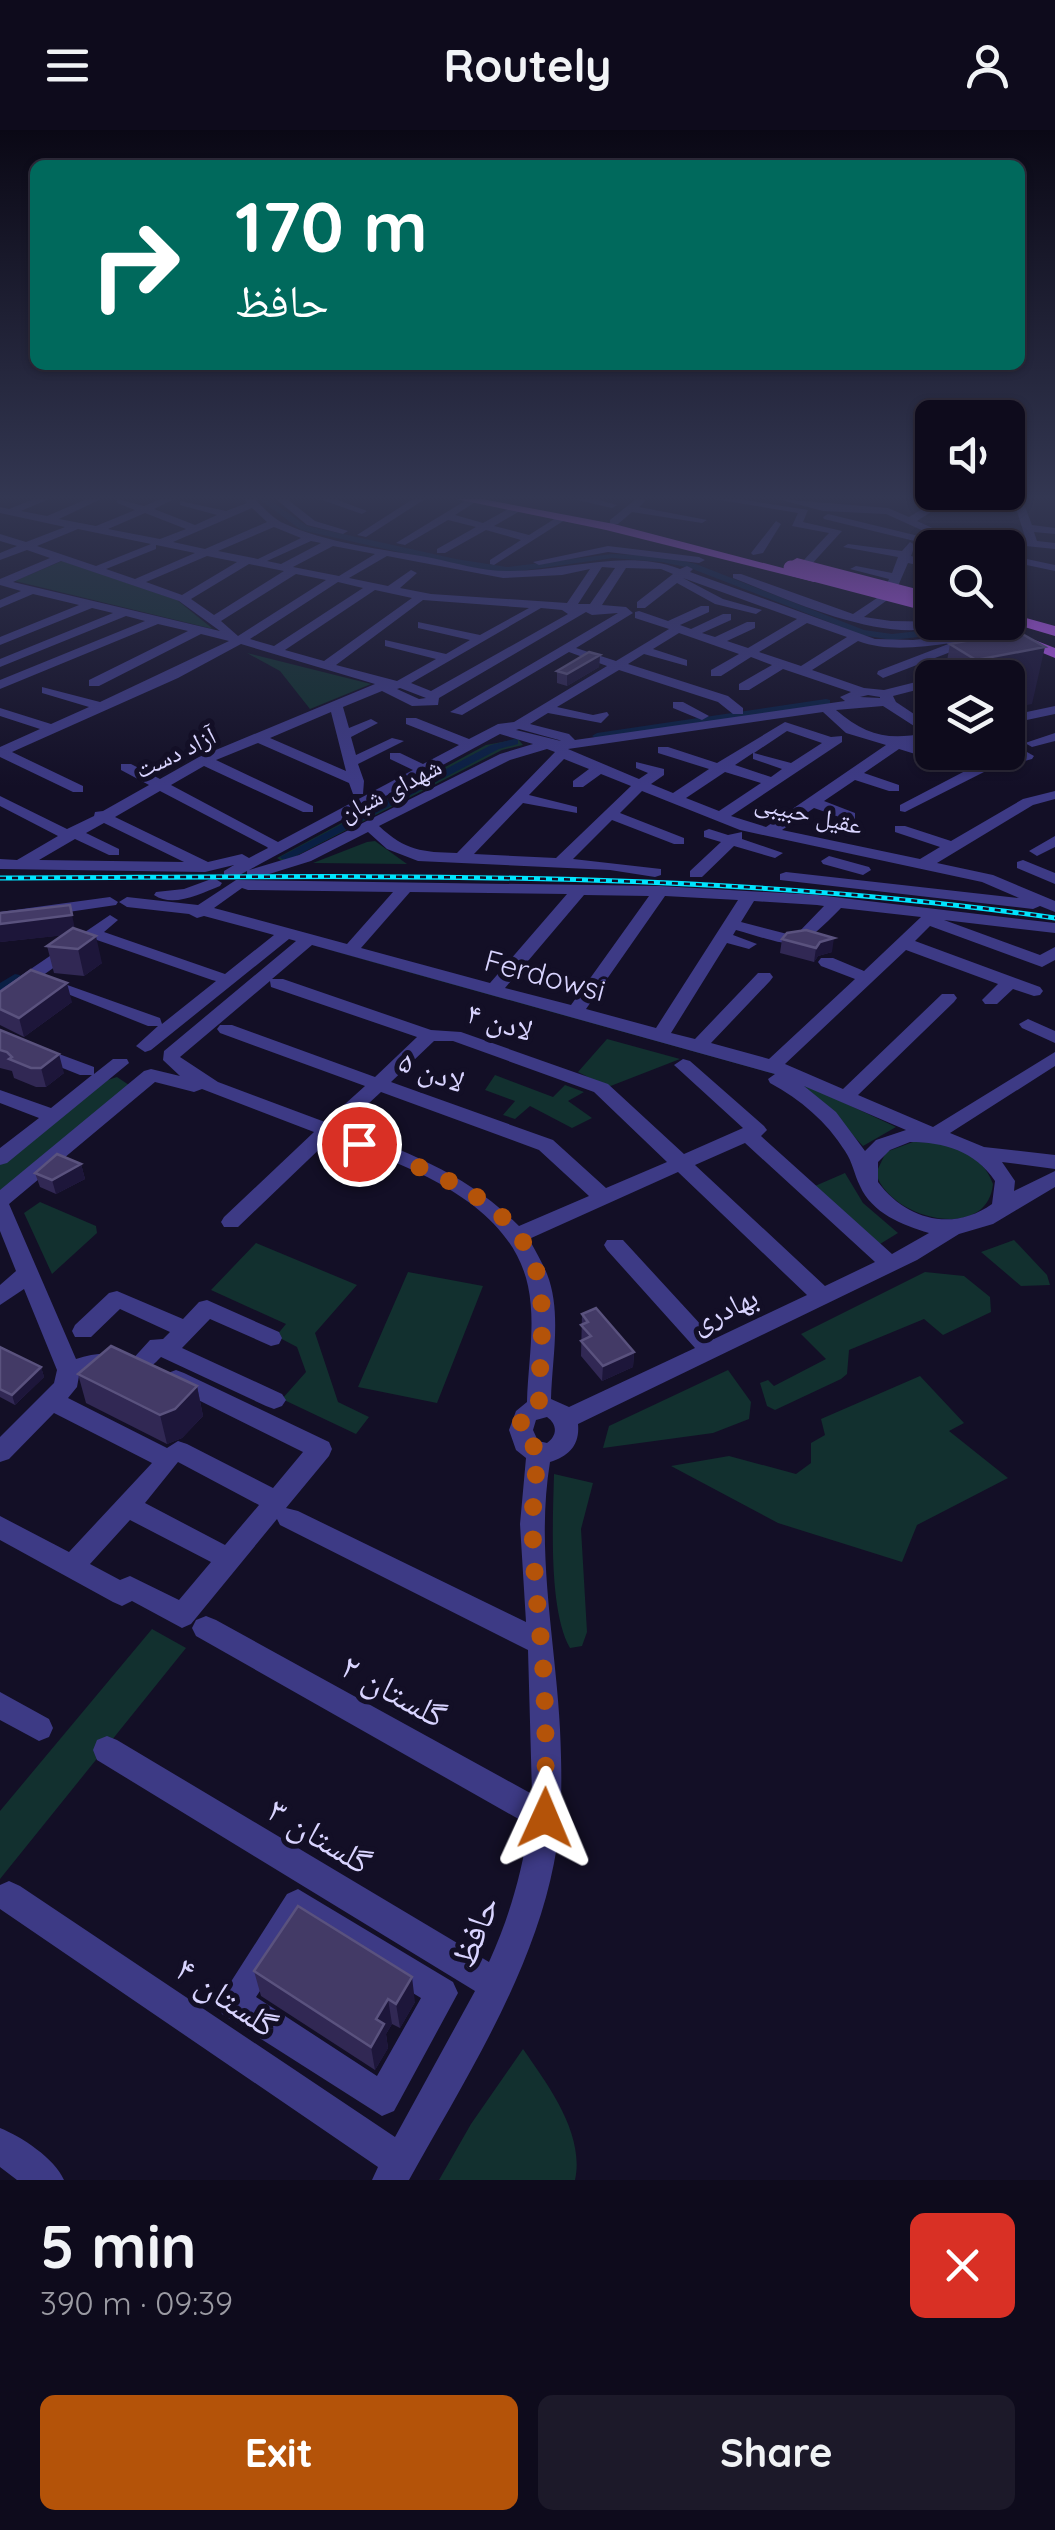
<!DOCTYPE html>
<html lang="en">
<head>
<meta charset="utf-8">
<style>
  body { margin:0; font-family:Quicksand,"Noto Naskh Arabic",sans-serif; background:#1c1929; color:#f1f3f6; height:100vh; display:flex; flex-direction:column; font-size:38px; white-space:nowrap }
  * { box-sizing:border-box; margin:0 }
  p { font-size:32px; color:#9b9ba3 }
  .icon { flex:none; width:55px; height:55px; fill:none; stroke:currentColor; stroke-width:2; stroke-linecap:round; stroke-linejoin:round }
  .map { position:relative; height:2050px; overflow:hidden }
  .sheet { display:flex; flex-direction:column; background:#0e0b1c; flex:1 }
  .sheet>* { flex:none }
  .banner { position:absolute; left:30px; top:30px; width:995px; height:210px; border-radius:15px; box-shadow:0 2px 8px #0004,0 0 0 2px #2e2b3b; background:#00695c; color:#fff; overflow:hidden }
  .tools { position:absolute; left:915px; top:270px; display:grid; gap:20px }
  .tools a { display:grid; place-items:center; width:110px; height:110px; border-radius:15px; background:#0e0b1c; box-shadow:0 2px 8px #0004,0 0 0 2px #2e2b3b; font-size:50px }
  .pin { position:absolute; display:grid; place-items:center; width:85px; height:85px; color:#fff; margin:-42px; border:5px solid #fff; border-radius:50%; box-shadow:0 2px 10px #0007 }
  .me { position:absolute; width:110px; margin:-55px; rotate:1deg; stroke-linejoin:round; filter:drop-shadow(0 0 8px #0008) }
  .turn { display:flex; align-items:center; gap:35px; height:210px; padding:0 40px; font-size:45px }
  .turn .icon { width:130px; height:130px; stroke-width:2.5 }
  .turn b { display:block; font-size:70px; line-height:85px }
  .round { display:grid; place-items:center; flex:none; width:105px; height:105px; border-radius:15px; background:#1c1929 }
  .head { display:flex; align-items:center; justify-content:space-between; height:170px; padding:0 40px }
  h1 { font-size:60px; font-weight:800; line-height:75px }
  .button { display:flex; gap:20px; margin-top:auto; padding:20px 40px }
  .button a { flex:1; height:115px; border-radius:15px; background:#b45309; color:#fff; font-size:40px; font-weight:800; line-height:115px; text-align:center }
  .button a+a { background:#1c1929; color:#f1f3f6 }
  header { display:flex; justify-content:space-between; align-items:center; height:130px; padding:0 40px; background:#0e0b1c; font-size:45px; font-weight:800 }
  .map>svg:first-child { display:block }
  .green { fill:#12302f }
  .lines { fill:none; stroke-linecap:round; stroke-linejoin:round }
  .canal { fill:#0a1f44; fill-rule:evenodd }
  .minor { fill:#3d3a85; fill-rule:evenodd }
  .major { fill:#c25bff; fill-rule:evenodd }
  .rail-casing { stroke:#00e5ff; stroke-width:5 }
  .rail { stroke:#130f26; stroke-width:2.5; stroke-dasharray:6; stroke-linecap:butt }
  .major-bridge { stroke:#c25bff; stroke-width:15 }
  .wall { fill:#312854 }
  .shaded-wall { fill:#1d163a }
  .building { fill:#433a66; stroke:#5a527e; stroke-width:2.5 }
  .route { stroke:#b45309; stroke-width:18; stroke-dasharray:0 32.4 }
  .labels { text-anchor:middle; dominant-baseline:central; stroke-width:10; stroke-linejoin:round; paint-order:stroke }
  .far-street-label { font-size:25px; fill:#d9d4ff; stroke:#130f26 }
  .street-label { font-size:30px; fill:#d9d4ff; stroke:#130f26 }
  .near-street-label { font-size:35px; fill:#d9d4ff; stroke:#130f26 }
</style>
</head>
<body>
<header><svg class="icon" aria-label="menu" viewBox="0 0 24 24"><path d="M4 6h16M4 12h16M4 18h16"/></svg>Routely<svg class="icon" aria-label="person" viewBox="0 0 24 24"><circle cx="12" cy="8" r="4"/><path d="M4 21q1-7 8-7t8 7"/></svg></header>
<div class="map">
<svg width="1055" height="2050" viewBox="0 0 1055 2050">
  <rect width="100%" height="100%" fill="#130f26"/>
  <!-- green -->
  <path class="green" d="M62,431L177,470L213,499L15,451Z
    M247,523L371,554L310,579L280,541Z
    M518,609L523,615L502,620L292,728L282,731L277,728L486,615Z
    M375,711L407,734L313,733L367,712Z
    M311,815L780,943L896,997L863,1016L818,968L778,945Z
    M607,909L680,929L608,957L578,942Z
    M495,945L553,967L565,955L584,962L568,971L592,988L572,998L530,976L515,989L503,985L515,971L485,960Z
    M117,947L129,955L0,1065V1035L102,952Z
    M913,1012C945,1011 982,1021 993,1054C987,1114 888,1088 876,1043L886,1022Z
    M845,1043L863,1073L898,1103L880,1114L815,1056Z
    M40,1072L96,1096L97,1103L52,1144L24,1083Z
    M1014,1110L1047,1145L1050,1155L1021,1156L981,1122Z
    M256,1113L357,1155L315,1203L338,1272L369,1287L356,1304L282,1269L306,1242L297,1217L276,1206L286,1194L211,1160Z
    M408,1142L483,1156L437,1273L358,1257Z
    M925,1142L964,1146L990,1167L991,1182L943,1205L924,1189L849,1220L847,1244L841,1249L775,1280L767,1276L760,1253L768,1250L774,1256L826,1229L801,1204Z
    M728,1240L751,1272L749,1289L713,1303L603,1318L609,1296Z
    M920,1246L964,1293L949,1301L1008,1348L917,1395L902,1432L778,1393L671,1336L729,1326L796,1344L811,1333V1313L825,1305L821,1289Z
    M554,1344L593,1353L581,1399L587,1502L582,1516L570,1518C548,1479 553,1390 554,1344Z
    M152,1499L186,1518L0,1749V1681Z
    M523,1919C548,1955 585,2004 575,2050H439L471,1994Z"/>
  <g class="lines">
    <!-- canal -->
    <path class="canal" d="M259,369H268L307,396L456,429L507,437L612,424L662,426L696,434L864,500L892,504L962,496L967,499L962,502L892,510L862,505L690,438L662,432L612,428L507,443L456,435L301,400Z
      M826,569L830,570V574L597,609L592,606L597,603Z
      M514,609L518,610V614L499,619L290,729H282L280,727L491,615Z
      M15,844L20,845L22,848L20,851L0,863V853Z"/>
    <!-- minor -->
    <path class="minor" d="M34,369H49L21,381L47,386L87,369H101L59,389L96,396L135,380L117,373V369L144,376L160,369H174L154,379L195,395L217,385L180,375V371L226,381L247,373L244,369H255C262,376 272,388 283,393C329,414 382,419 432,428C456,433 482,441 507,441C566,442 624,418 680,439L687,436L693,439L690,442L875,509L913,510L1007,500V506L1003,507L960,512L961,518L883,548L877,544L878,541L951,513C920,517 888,522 858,511L812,540L864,558L884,560L932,548V556L893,566L896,572L932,596V610L913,614L979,635L1027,622L1034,626L1032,629L984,642L905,682L900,681V675L967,640L899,619L864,643L899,655V661H889L855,650L824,671L855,683V689H845L814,678L782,700L920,729L940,717L895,702V696H905L951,711L1023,669L1055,661V669L1033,675L937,733L993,745L1055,771V782L1040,776L1033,779L780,750V744L786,742L1019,768L982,752L740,700L642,661L620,683L684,708V714H674L612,690L573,729L661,739V745L655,747L610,740L418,731L387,719L368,702L311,731L253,749L247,747V741L236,747H224V741L234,735L205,742L0,739V729L17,730L58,706L0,676V666L67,699L94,686L95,682L103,681L149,655L121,640V634H131L160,649L199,627L375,554L241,514L178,548L12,622L83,656V662H73L0,627V617L40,599L0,586V578L51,594L89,577L42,563V557L100,572L229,511L201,504L99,556H89V550L188,501L158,494L0,559V550L145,491L126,486L0,537V529L113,483L92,478L0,515V507L79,475L33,464L0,478V470L21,461L0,455V449L50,428L27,420L0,430V423L17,416L0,411V404L26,412L65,397L0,383V377L9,379ZM252,378L267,392L205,419L173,412ZM145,383L186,399L160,409L108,399ZM274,397L301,408L258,429L218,421ZM78,399L151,414L96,436L37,416ZM311,411L321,413L281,434L267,431ZM156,415L195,423L135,449L106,439L156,419ZM333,416L375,424L339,446L293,437ZM207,426L237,432L182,465L146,452ZM387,426L503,448L562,445L590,439L567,473L431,464L400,458L417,443L411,440L388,456L349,448ZM61,431L179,471L220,501L13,452ZM249,434L284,441L214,485L191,469ZM602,437L615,438L590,474H578ZM626,438L661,439L673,444L637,472V478H645L677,453L715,474L756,484L762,480L723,469L683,448L797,489L748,518L727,511L755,498V492H747L715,507L702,503L731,490V484H723L691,499L680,495L709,482V476H701L668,491L639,481L635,482V488L669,499L616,531L576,518L633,483L626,477L602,475ZM296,444L326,450L238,506L221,491ZM338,452L363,458L274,516L250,509ZM375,460L412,468L324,531L285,520ZM423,470L529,478L480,505L418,492V498L470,510L446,524L385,510V516L436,529L397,551L336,535ZM541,478L562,480L568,484L431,561L411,553ZM586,482L592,485L618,483L450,582L462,585L569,522L607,536L514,592L498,594L469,609L416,588H406V594L459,615L423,634L400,623H390V629L413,640L278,712L171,655L204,636L303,682H313V676L216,630L258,613L349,653L353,664H363L364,651L358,634L404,611L392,608L356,625L351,607L378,593L371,589L349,598L343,577L382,561L412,576L438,575L439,568ZM807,493L847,507L801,536L759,522ZM679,503L739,524L711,540V546H721L751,527L772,535L739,554V560H749L783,539L851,562L840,567L845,571L575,610L569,604L530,594L548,583L601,593L609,585L607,582L593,585L557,577L619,540L718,572L733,584H743V578L728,566L628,534L644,524L687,536V530L653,519ZM397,559L400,558L426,568L419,569ZM868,565L880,567V568L860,567ZM883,576L925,603C888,611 865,605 836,580ZM331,582L346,641L270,608ZM823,582L846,603L886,615L766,697L731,686L842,612V606L831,607L785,592L717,633L668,617H658V623L709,639L673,663L651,654L664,645V639L636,632V638L648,643L639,649L568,619ZM519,599L559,610L561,611L516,600ZM787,601L822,613L791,633L754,623ZM500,604L533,614L500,624L299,725L249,740ZM547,619L555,622L457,723C422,722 406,721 379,696L510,630ZM753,623V629L782,639L771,647L735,635ZM564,629L589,639L573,651V657H583L601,644L631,656L556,728L474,724L523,673L577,683V677L529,665ZM725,642L761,653L719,681L686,668ZM160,661L267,717L268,718L249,728L242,724L208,732L115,687ZM104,693L184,732L39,730L75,709L109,725H119V719L86,703Z
      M276,369H287L315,391L348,401L343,404L307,395Z
      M319,369H335L367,381L362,384Z
      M413,369H425L366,407L357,405Z
      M468,369L477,371L455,385L483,393L512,377H520V381L494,396L529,405L559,386L568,388L494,435L490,434V430L521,410L486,400L445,423H437V419L476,397L448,390L405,415L396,413Z
      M573,369H595L617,375L612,378Z
      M636,369L646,370L639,377L707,390L702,393L632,382L618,394H610V390Z
      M714,369H739L808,380L803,392L842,401L810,436H802V432L829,403L792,396L798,383Z
      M778,369L888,378L909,387L936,371L940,376L917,391L939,401L1026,410L1015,375L983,374L978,371L1022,369L1032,395L1055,398V404L1034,402L1037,411L1055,413V419L937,407L886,384L823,381Z
      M828,384L935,410L936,412L931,415L824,389L823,387Z
      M776,391L781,394L763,423L753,425L751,423Z
      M910,412L915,415L911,426L932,432V438L908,433L898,456L892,459L886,456L889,449L850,439L856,436L892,443L898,427L843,417L848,414L902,421Z
      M608,416L699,427L705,430L699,433L608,422L539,435L533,432Z
      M1008,425L1055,435V441L1008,431Z
      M733,444H741L853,484L886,462L892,466L890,468L864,487L891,491L950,492C895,520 787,469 733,448Z
      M673,572H683L709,586L702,590L673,578Z
      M1055,576V584L1008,594V586Z
      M1055,603V611L1032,617L1025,613Z
      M709,699L728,705L742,702V709L783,723L775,728L734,716L702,747H690V741L721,712L704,707V701Z
      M1055,706V717L1037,726L1029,721Z
      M829,726L869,737L871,740L863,745L823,734L821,731Z
      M1023,730L1055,743V754L1017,738V732Z
      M214,748L222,753L220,756C200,764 173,778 154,765L156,762L184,759Z
      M236,750L660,756L817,765L1055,793V803L944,790L1040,825L1055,817V830L1042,837L930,796L915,811L1040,857L1043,861L1040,865L1034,866L1013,859L997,874H985L982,870L998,854L906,820L785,934L843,959L942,864H954L957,868L954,872L858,965L933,997L1055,922V936L950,1003L984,1017L1055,1025V1039L1002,1032L1015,1051L1014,1061L1055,1041V1057L993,1094L959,1104L917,1130L578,1294C580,1315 569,1326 550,1332C534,1429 560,1530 561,1627C562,1663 561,1698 554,1733C532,1846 464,1951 409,2050H372L378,2037L0,1779V1755L9,1751L20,1756L395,2007L475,1861L97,1630L93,1620L97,1610L107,1606L117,1610L489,1832C509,1788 522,1743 529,1695L196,1506L192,1498L196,1490L206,1486L216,1490L532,1664L528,1520L280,1395L277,1389L191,1494L182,1498L132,1471L122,1476L113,1472L0,1410V1386L69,1422L152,1333L54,1283L9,1329L0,1332V1307L54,1253L57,1240L24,1159L0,1175V1155L16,1141L0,1101V1060L144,941L151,939L180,946L163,930L164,921L296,811L289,809L151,920L145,922L136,916L158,896H148L35,851L0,873V860L110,785L118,790L104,802L225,844L274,805L204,786L197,788L189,784L127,777L119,772L127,767L198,775ZM242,758L248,760L393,762L347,814L214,778ZM410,762L567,764L490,853L361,818ZM584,765L649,766L571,875L505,858ZM665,766L738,770L656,898L586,879ZM754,771L817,775L824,776L795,806L741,792ZM841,778L921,787L864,841L833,828H821L818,832L821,836L855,849L769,929L711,913L770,851L773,847L770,843H758L695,909L671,903L727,813L749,819L757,814L733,805L736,800C797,817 795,825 841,778ZM94,809L212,850L216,851L162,894L160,888L42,846ZM312,815L775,944L768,949L770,953C801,970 826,991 845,1021C853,1033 854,1044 860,1056C872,1083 902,1095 929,1103L892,1124L761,1006L767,1000L764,996L690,931L683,929L674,935L743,998L684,1024L608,954L461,902L431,900L283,849H272ZM270,851L271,857L417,907L375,947L232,895H220L217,899L220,903L365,956L325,992L218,952L180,927ZM434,911H453L594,962L667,1032L606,1058L553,1010L391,952ZM155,952L194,962L202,959L314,1002L224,1087L221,1092L224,1097H238L331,1008C403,1034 510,1070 528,1156C536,1194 528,1233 527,1272L516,1281L509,1300L516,1320L526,1328L520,1394L526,1492L298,1381L286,1378L329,1326L332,1319L329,1312L184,1243L176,1240L168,1243L164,1249L168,1255L303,1322L273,1358L187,1314L178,1311L167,1318L68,1268L77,1257L79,1246C94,1241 109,1243 124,1238L128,1232L124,1226C107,1221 92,1224 76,1229L9,1074ZM804,956L906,1000L876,1010L865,1021L836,982ZM381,962L539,1020L589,1066L519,1096C470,1046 407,1021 342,998ZM910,1012C944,1012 975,1021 995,1051L992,1074C953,1102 906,1090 878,1052V1032L890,1020ZM745,1013L875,1132L825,1156L695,1035ZM678,1042L807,1165L714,1209L623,1110H607L604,1115L607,1120L695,1218L569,1277L551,1269C552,1229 562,1182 547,1144C542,1132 535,1120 529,1109ZM547,1287C557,1294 558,1305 547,1313L538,1311L533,1300L536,1290ZM178,1332L259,1375L225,1415L145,1373ZM130,1390L211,1432L179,1470L130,1446L120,1450L90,1434Z
      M110,767L118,772L116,775L0,792V782Z
      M1028,889L1055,901V913L1022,898L1019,894Z
      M0,902L94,937V944L113,929H127L129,933L7,1033L0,1035V1018L39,988L0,973V960L51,978L92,945H80L0,913Z
      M117,1161L183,1189L199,1172L207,1170L279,1202L282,1208L279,1214L271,1216L210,1189L182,1218L282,1264L286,1270L282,1276L274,1279L266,1276L161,1227C152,1236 147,1242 134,1238L130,1232L150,1210L163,1209L170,1202L120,1179L91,1207H75L72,1201L75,1195L109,1163Z
      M0,1562L49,1589L53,1598L49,1607L39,1611L0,1590Z
      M298,1759L453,1852L458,1863L394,1981L382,1986L222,1884L218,1872L287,1764ZM303,1796L421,1868L377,1946L256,1867Z
      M0,1998C22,2007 54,2028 64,2050H17L0,2037Z"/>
    <!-- major -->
    <path class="major" d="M456,369H482L614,394L821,448L814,452L606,400Z
      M797,428L932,463V471L792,435L790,432Z
      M1008,483L1055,496V506L1008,492Z
      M967,492H989L1055,518V528Z"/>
    <defs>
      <path id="rail" d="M0,748C354,747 704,737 1055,788"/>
    </defs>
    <!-- rail casing -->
    <use href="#rail" class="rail-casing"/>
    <!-- rail -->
    <use href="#rail" class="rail"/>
    <!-- major-bridge -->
    <path class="major-bridge" d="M791,438L932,475"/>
  </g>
  <!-- wall -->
  <path class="wall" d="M1017,501L1032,574L1008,548H944L950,514Z
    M600,525L599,537L567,556L557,553V541Z
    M0,783L75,799L102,833L84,846L54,843L47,816L64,805L0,812Z
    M782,809L832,822L818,826L814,832L780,823Z
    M0,862L72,872L24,907L0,895Z
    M0,900L64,943L46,957H36L14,948L12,941L0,938Z
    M81,1034L85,1049L56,1064L40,1057L35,1043Z
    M582,1184L634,1222L633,1237L602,1251L581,1226Z
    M0,1217L41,1237L44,1247L15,1275L0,1267Z
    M78,1244L197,1256L203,1286L182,1308L167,1314L86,1273Z
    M254,1841L415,1872L400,1898L392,1894L386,1904L388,1918L375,1940L261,1866Z"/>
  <!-- shaded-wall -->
  <path class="shaded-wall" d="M1045,517L1032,574L1008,579V548H973L976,530Z
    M600,525L599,537L567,556V544Z
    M70,775L76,804L0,812V794Z
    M96,806L102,833L84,846L78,819Z
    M834,808L832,822L818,826L814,832L816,818L820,812Z
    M67,853L72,872L24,907L19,888Z
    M59,924L64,943L46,957L41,938Z
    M81,1034L85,1049L56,1064L52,1050Z
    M634,1222L633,1237L602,1251L603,1236Z
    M41,1237L44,1247L15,1275L12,1265Z
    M197,1256L203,1286L182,1308L167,1314L160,1285Z
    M412,1847L415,1872L400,1898L396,1874Z
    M388,1869L392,1894L386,1904L388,1918L375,1940L371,1917L376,1889Z"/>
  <!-- building -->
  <path class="building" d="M1017,501L1045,517L976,530L950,514Z
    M589,522L600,525L567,544L557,541Z
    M70,775L72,785L0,794V783Z
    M73,798L96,806L78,819L47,816Z
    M806,800L834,808L820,812L816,818L782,809L787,803Z
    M31,840L67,853L19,888L0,879V862Z
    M0,900L59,924L41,938H31L9,929L12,927L7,922L0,920Z
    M57,1024L81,1034L52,1050L35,1043Z
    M596,1178L634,1222L603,1236L581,1211L591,1206L581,1195L588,1192L582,1184Z
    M111,1216L197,1256L175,1279L160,1285L78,1244Z
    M0,1217L41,1237L12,1265L0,1259Z
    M298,1776L412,1847L396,1874L388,1869L376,1889L384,1894L371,1917L254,1841Z"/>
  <!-- sky -->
  <linearGradient id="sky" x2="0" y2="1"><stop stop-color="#0a0815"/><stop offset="0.56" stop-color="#333752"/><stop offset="1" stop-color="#333752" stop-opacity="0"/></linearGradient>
  <rect width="1055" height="656" fill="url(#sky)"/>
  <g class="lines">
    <!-- route -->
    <path class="route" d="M359,1014C425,1039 521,1069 538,1148C547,1190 538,1237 539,1280L525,1286L518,1297L521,1309L540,1320C525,1392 537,1462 543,1534C546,1585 546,1637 545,1688"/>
  </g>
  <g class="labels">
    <!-- far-street labels -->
    <g class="far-street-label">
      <text transform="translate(175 622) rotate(-26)">آزاد دست</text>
      <text transform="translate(390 659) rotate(-27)">شهدای شبان</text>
      <text transform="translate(809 683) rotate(13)">عقیل حبیبی</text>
    </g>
    <!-- street labels -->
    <g class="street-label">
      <text transform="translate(545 845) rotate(15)">Ferdowsi</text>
      <text transform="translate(500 891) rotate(17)">لادن ۴</text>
      <text transform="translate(432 941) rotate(20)">لادن ۵</text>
      <text transform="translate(724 1179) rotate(-25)">بهادری</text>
    </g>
    <!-- near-street labels -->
    <g class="near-street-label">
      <text transform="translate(394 1560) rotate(29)">گلستان ۲</text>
      <text transform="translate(320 1705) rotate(31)">گلستان ۳</text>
      <text transform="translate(474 1801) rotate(-68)">حافظ</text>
      <text transform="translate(227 1866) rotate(34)">گلستان ۴</text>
    </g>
  </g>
</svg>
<div class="tools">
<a><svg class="icon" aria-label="sound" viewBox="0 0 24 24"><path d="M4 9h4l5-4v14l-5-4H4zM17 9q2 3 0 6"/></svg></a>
<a><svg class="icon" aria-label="search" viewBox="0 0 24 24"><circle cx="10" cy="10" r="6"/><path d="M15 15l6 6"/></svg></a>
<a><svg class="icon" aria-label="layers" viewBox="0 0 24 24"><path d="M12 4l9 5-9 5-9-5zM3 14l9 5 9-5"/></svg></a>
</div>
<div class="pin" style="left:359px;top:1014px;background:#d93025"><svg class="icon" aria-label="arrive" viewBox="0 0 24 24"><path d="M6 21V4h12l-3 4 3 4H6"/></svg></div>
<svg class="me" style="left:545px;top:1688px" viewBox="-20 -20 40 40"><path d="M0-17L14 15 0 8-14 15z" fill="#b45309" stroke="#fff" stroke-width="4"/></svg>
<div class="banner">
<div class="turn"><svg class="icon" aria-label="right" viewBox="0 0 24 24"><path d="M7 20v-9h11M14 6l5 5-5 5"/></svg><div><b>170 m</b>حافظ</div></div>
</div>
</div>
<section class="sheet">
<div class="head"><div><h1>5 min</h1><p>390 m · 09:39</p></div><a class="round" style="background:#d93025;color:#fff"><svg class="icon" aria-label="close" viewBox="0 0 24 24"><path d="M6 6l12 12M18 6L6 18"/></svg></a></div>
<div class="button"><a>Exit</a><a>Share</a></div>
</section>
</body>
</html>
